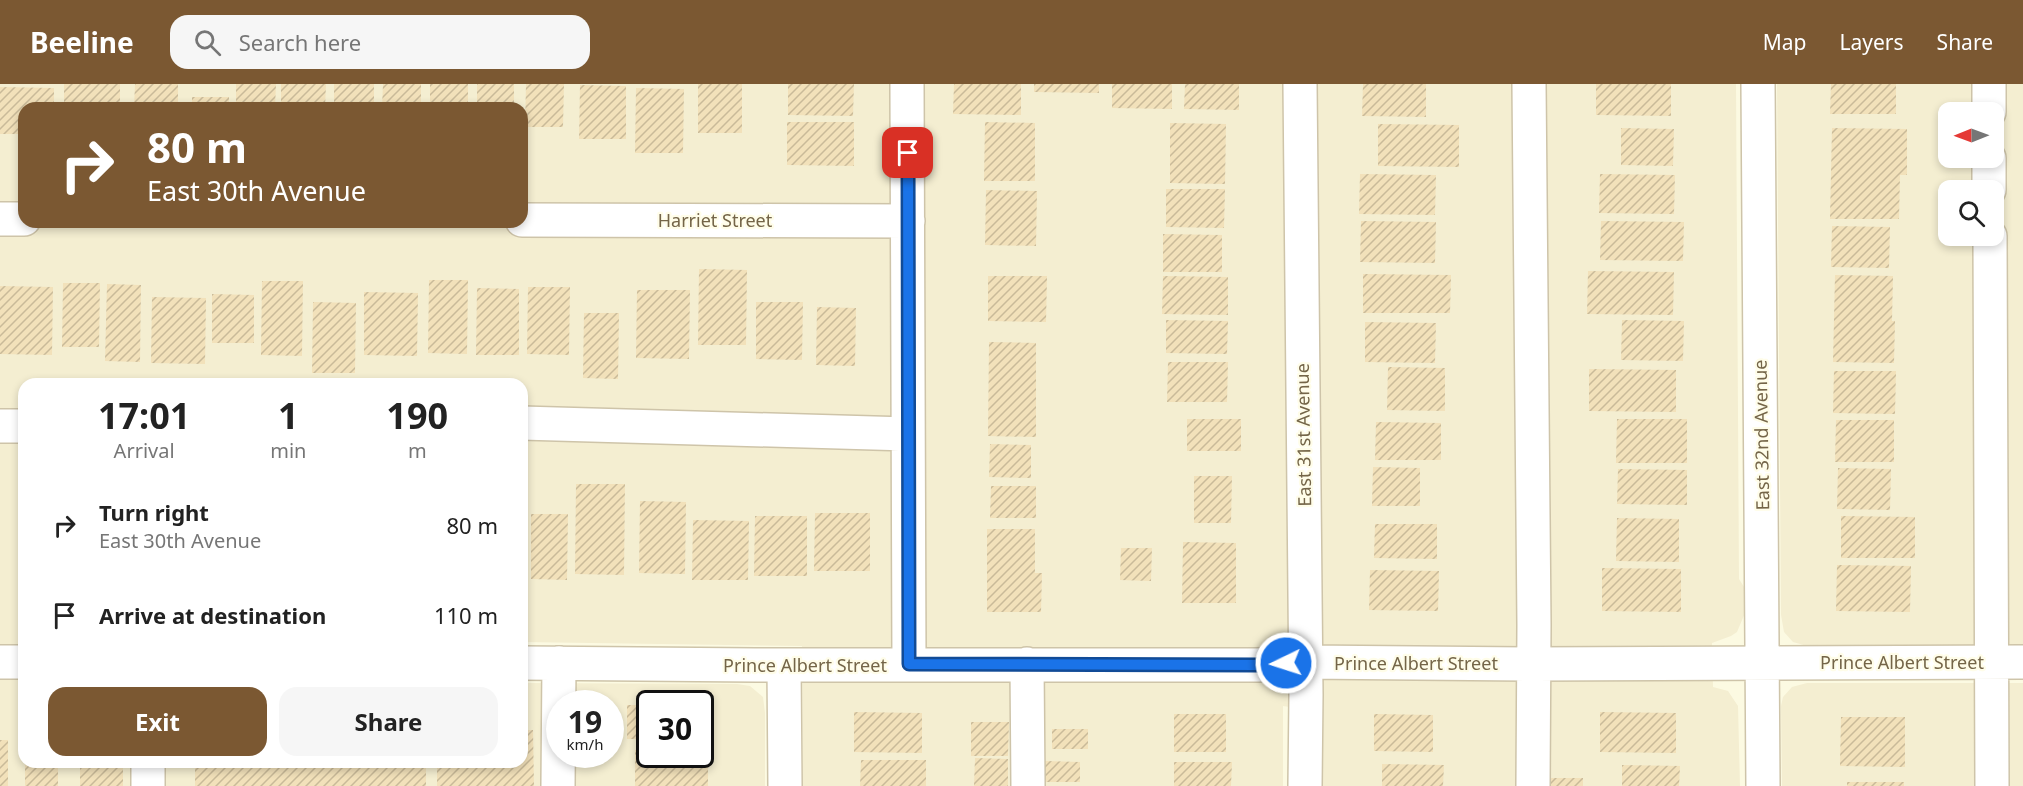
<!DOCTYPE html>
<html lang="en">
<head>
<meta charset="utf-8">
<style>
  body { margin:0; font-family:"Noto Sans",sans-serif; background:#f6f6f6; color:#222; height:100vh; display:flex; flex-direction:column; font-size:22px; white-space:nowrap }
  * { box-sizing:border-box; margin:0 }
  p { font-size:20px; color:#767676 }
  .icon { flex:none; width:33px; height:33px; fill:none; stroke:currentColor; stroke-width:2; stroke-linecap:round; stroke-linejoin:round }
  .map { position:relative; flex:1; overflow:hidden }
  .panel { position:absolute; left:18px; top:294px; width:510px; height:390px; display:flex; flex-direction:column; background:#fff; border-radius:18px; box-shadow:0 3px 9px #0003 }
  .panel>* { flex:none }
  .banner { position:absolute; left:18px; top:18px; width:510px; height:126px; border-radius:18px; box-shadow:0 3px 9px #0003; background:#7b5832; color:#fff; overflow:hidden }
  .needle { width:39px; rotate:269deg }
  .fabs { position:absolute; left:1938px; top:18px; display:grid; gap:12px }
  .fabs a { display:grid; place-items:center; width:66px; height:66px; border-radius:12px; background:#fff; box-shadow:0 3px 9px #0003; font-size:30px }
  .speed { position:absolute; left:546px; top:606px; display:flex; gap:12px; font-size:30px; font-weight:700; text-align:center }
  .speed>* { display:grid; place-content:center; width:78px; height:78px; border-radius:50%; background:#fff; box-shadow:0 3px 9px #0003; line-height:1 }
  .speed small { font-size:15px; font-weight:400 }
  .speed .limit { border:3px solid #111; border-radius:9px; background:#fff; color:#111 }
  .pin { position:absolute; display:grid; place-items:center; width:51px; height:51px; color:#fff; margin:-26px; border-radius:12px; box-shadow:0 3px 9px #0006 }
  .me { position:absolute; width:66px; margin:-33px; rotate:266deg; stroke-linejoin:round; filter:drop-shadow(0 0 4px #0008) }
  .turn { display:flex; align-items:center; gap:21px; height:126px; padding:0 30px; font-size:27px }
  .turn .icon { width:78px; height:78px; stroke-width:2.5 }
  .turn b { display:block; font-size:42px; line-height:51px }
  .eta { display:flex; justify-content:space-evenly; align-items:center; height:102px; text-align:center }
  .eta b { font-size:36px; font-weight:700; line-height:42px }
  .cta { display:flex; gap:12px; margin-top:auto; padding:12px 30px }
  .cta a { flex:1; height:69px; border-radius:18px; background:#7b5832; color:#fff; font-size:24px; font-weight:700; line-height:69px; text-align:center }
  .cta a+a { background:#f6f6f6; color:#222 }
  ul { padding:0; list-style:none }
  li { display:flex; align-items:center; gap:18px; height:90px; padding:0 30px }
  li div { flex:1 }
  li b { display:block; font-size:22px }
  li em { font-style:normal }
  header { display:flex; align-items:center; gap:36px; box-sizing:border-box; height:84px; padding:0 30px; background:#7b5832; color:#fff }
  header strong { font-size:28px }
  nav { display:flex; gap:33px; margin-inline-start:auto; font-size:21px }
  .search { width:420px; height:54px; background:#f6f6f6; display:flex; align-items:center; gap:15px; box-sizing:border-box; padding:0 21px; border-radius:18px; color:#767676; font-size:22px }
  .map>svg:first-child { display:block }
  .residential { fill:#f4eed1; fill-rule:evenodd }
  .building { fill:url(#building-hatch) }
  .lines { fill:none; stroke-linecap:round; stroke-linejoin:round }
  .minor-casing { stroke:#cec4a9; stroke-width:36 }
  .minor { stroke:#fff; stroke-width:33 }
  .route-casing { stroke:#114b97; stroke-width:15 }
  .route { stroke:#1a73e8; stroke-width:10 }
  .labels { text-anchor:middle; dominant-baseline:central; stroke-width:4.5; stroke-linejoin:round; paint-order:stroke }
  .street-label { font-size:18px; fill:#746548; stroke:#fffde9 }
</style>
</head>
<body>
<header>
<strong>Beeline</strong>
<div class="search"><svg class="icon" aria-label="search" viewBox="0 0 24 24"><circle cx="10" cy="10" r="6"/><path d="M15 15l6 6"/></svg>Search here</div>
<nav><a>Map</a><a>Layers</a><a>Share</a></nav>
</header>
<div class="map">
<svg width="2023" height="702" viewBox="0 0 2023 702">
  <defs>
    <pattern id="building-hatch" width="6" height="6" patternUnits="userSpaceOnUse" patternTransform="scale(1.5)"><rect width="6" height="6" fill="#f2e1ba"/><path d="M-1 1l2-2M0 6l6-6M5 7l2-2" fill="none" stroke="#c9ba99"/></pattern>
  </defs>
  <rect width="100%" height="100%" fill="#fcfae2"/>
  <!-- residential -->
  <path class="residential" d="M0,0H1736L1739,495L1746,506L1745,529L1737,548L1731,552L1712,559L1713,603L1728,607L1738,622L1740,702H1323L1322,628L1283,622V702H803L802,562L522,558V300H24V678H130V702H0ZM24,24H522V138H24Z
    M1777,0H2023V561L1807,562L1793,558L1784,548L1781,531ZM1948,28H1994V74H1948ZM1948,106H1994V152H1948Z
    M522,599L737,600L750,602L763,613L765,629V702H162V678H522ZM560,620H610V670H560ZM650,620H700V670H650Z
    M1807,599H2023V702H1782L1781,622L1783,613L1792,603Z"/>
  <!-- building -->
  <path class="building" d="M64,0H120V24H64Z
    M135,0H178V24H134Z
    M236,0H276L275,24H236Z
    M281,0H326L325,24H281Z
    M334,0H374V24H334Z
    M383,0H421V24H382Z
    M430,0H468V24H430Z
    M477,0H514V24H477Z
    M526,0H564L563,43H525Z
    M698,0H742V49H698Z
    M788,0H854L853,32L788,31Z
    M954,0H1021V31L953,30Z
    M1034,0H1099V9L1034,8Z
    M1112,0H1172V25L1112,24Z
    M1185,0H1239V26L1184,25Z
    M1363,0H1426V33L1362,32Z
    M1596,0H1671V32L1596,31Z
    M1831,0H1896V30H1830Z
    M580,1L626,2V55H579Z
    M0,3L54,4V24H24V50H0Z
    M636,4L684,5L683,69H635Z
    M192,13H229V24H192Z
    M787,38H854V82L787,81Z
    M985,38L1035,39V97H984Z
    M1170,39L1226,40L1225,100L1170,99Z
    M1378,40L1459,41V83L1378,82Z
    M1621,44L1674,45L1673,82L1621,81Z
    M1832,44L1907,45V91H1900L1899,135H1830Z
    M1360,90L1436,91L1435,131L1359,130Z
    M1600,90L1675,91L1674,130L1599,129Z
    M1166,105H1225L1224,144L1166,143Z
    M986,106L1037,107L1036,162L985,161Z
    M1361,137L1436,138L1435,179L1360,178Z
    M1601,137L1684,138L1683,177L1600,176Z
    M1832,142L1890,143L1889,184L1831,183Z
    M1163,150L1222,151V188H1163Z
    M699,185L747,186L746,261H698Z
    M1588,187L1674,188L1673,231L1587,230Z
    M1363,190L1451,191L1450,229H1363Z
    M1835,191L1893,192L1892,237H1895L1894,279L1833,278Z
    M988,192H1047L1046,238L988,237Z
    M1163,192L1228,193V231L1162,230Z
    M429,196H468L467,270L428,269Z
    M262,197H303L302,272L261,271Z
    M63,199H100L99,263H62Z
    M107,200L141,201L140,278L105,277Z
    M0,202L53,203L52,271L0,270Z
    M528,203H570L569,271L527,270Z
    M477,204L519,205V271H476Z
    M637,206H690L689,275L636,274Z
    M364,208L418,209L417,272L364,271Z
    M212,210L254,211V259H212Z
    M152,213L206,214L205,280L151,279Z
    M313,218L356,219L355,289H312Z
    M756,218H803L802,276L756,275Z
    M817,223L856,224L855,282L816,281Z
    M584,229H619L618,295L583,294Z
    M1166,236L1228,237L1227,270L1166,269Z
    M1622,236L1684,237L1683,277L1621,276Z
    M1365,238L1436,239L1435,279L1365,278Z
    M989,258L1036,259V353L988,352Z
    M1168,278H1228L1227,318H1167Z
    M1388,283L1445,284V327L1387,326Z
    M1589,285L1676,286V328L1589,327Z
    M1834,287H1896L1895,330L1833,329Z
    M1187,335H1241V367H1187Z
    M1617,335H1687V379H1616Z
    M1836,336H1894V378H1835Z
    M1376,338L1441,339V376H1375Z
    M990,360L1031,361V394L989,393Z
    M1373,383L1420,384V422H1372Z
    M1838,384L1891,385L1890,426L1837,425Z
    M1618,385L1687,386V421L1617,420Z
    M1194,392H1232L1231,439H1194Z
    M576,400H625L624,491L575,490Z
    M991,402H1036V434H990Z
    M640,417L686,418L685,490L639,489Z
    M815,429H870V487H814Z
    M531,430H568L567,496L531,495Z
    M19,431H24V498H18Z
    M755,432H807V492H754Z
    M1841,432L1915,433V474H1841Z
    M1617,434L1679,435V478L1616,477Z
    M693,436L749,437L748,496H692Z
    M1375,440H1437V475L1374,474Z
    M987,445H1035V489H1042L1041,528H987Z
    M1183,458L1236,459V519H1182Z
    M1121,464H1152L1151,497L1120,496Z
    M1837,481L1911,482L1910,528L1836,527Z
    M1602,484L1681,485V528L1602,527Z
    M1370,486L1439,487L1438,527L1369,526Z
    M627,621H650V655H627Z
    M700,622H711V655H700Z
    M854,628L922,629V669L854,668Z
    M1600,628L1676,629V669L1600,668Z
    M1174,630H1226V668H1174Z
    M1374,630L1433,631V668L1374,667Z
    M1841,633H1905V683L1840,682Z
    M971,638H1009L1008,672H971Z
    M1052,645H1088V665H1052Z
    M522,646H533L534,702H437V678H522Z
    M0,656H8V702H0Z
    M635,666H650V670H700V666H708V702H635Z
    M975,674L1008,675V702H974Z
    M861,676H926V702H860Z
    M1045,677L1080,678V698H1045Z
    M25,678H58V702H25Z
    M80,678H123V702H80Z
    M195,678H426V702H195Z
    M1174,678H1232L1231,702H1174Z
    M1382,680L1444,681L1443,702H1382Z
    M1622,681L1680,682L1679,702H1622Z
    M1551,694H1583V702H1551Z
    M1847,698H1904V702H1847Z"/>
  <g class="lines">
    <defs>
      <path id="minor" d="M907,0L909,580
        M1300,0L1306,611L1305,702
        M1529,0L1534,541L1533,702
        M1758,0L1763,702
        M1989,0V28
        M1989,74V106
        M0,135H24
        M522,136L908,137
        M1990,152L1992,702
        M522,339L908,350
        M0,342H24
        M0,578H24
        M522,579L756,581H1258L1305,578L1534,580L2023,578
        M1027,580L1028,702
        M784,581L785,702
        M148,678V702
        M558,702L559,579"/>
    </defs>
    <!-- minor casing -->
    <use href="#minor" class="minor-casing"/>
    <!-- minor -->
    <use href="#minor" class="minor"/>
  </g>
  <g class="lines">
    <defs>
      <path id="route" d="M908,69L909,580L1258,581L1286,579"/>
    </defs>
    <!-- route casing -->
    <use href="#route" class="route-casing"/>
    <!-- route -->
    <use href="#route" class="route"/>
  </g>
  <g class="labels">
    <!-- street labels -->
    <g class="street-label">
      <text x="715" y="136">Harriet Street</text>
      <text transform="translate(1303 351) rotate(-91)">East 31st Avenue</text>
      <text transform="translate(1761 351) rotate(-91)">East 32nd Avenue</text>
      <text x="1902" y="578">Prince Albert Street</text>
      <text x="1416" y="579">Prince Albert Street</text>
      <text x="805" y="581">Prince Albert Street</text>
    </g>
  </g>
</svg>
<div class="fabs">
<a><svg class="needle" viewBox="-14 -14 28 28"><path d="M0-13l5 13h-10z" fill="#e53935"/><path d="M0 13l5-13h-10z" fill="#767676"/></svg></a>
<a><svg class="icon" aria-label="search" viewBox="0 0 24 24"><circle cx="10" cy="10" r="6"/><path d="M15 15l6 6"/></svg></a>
</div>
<div class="speed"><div>19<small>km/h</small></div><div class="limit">30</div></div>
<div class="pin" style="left:908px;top:69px;background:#d93025"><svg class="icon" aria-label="arrive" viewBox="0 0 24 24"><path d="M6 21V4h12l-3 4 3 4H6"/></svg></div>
<svg class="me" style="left:1286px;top:579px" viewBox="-20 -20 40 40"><circle r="17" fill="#1a73e8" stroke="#fff" stroke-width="3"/><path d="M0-11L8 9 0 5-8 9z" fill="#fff"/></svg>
<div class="banner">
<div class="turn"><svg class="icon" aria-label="right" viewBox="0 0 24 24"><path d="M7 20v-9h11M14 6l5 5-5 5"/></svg><div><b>80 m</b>East 30th Avenue</div></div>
</div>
<section class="panel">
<div class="eta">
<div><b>17:01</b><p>Arrival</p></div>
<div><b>1</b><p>min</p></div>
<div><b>190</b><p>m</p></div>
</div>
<ul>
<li><svg class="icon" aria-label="right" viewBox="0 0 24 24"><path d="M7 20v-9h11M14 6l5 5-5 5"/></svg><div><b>Turn right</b><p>East 30th Avenue</p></div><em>80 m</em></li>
<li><svg class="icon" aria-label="arrive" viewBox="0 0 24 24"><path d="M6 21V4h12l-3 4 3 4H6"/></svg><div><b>Arrive at destination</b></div><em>110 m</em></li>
</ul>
<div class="cta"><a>Exit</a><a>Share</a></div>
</section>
</div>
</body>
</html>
